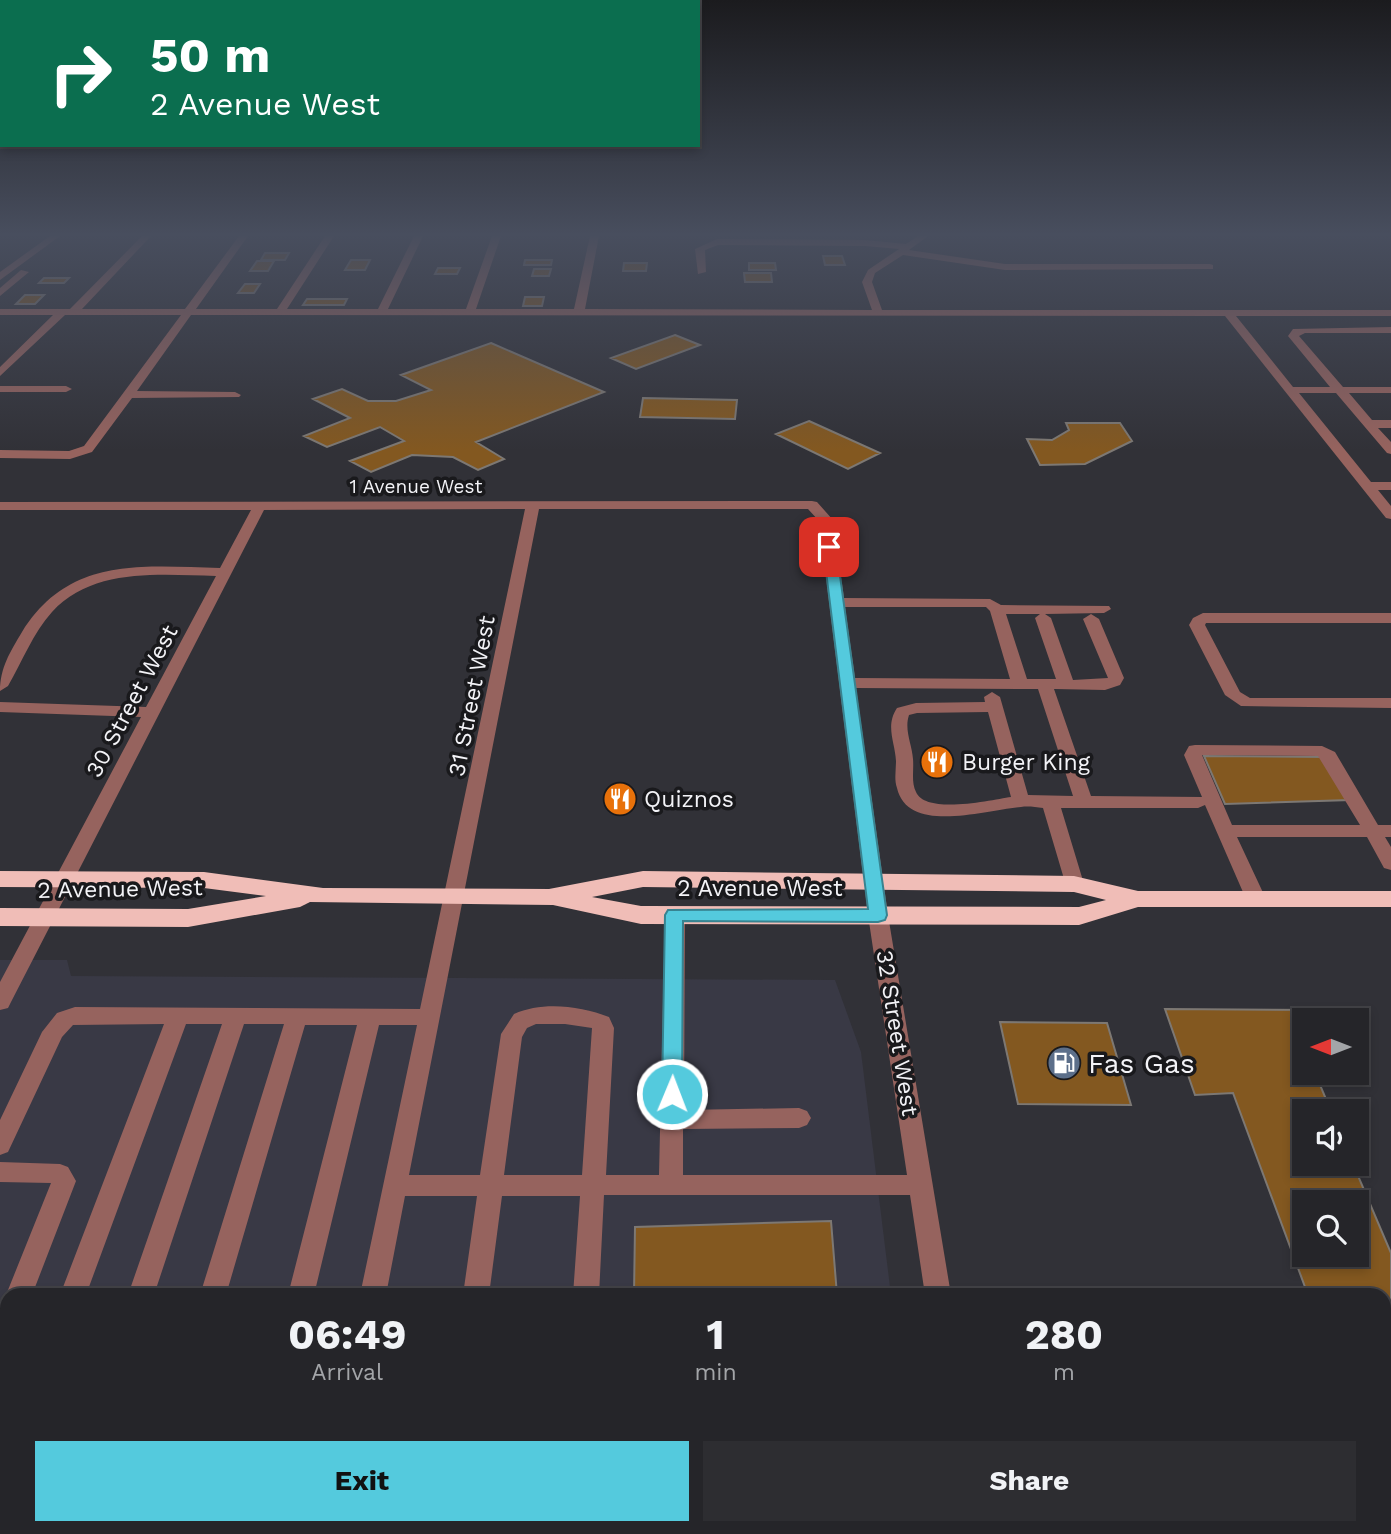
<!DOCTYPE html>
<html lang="en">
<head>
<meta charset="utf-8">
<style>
  body { margin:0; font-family:"Work Sans",sans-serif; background:#2d2d31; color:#f1f3f6; height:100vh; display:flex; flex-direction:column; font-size:26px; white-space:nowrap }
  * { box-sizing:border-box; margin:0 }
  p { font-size:23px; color:#a3a5a8 }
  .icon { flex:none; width:38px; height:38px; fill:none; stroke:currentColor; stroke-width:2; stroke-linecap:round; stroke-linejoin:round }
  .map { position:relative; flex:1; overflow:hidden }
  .details { position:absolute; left:0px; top:1288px; width:1391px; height:247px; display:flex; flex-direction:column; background:#252529; border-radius:21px 21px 0 0; box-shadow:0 4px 10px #0003,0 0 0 2px #424246 }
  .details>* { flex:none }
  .hud { position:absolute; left:0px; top:0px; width:700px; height:147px; box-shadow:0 4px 10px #0003,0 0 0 2px #424246; background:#0b6e4f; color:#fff; overflow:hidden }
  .needle { width:46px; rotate:270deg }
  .buttons { position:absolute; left:1292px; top:1008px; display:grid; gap:14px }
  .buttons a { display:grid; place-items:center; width:77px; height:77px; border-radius:0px; background:#252529; box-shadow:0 4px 10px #0003,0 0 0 2px #424246; font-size:35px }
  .pin { position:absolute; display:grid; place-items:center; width:60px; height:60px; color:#fff; margin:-30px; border-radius:14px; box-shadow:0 4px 10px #0006 }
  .me { position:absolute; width:77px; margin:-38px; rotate:1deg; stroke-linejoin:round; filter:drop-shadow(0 0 5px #0008) }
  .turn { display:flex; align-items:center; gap:24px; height:147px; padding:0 35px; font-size:32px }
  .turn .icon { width:91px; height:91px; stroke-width:2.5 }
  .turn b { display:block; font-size:49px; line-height:60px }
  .eta { display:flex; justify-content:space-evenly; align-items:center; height:119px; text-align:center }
  .eta b { font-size:42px; font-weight:700; line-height:49px }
  .button { display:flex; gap:14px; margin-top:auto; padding:14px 35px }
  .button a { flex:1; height:80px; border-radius:0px; background:#54cadd; color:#111; font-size:28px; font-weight:700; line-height:80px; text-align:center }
  .button a+a { background:#2d2d31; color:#f1f3f6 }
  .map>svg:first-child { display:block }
  .built { fill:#393945 }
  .building { fill:#835820; stroke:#7d7873; stroke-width:2; fill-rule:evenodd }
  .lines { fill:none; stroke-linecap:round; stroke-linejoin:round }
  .minor { fill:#96635e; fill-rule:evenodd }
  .highway { fill:#f0bdb7; fill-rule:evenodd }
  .route { fill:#54cadd; stroke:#378390; stroke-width:2 }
  .labels { text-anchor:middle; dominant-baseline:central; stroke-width:7; stroke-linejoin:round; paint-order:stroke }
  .far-street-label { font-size:19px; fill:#f3f3f7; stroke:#19191c }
  .street-label { font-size:23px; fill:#f3f3f7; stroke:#19191c }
  .poi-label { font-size:23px; fill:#f3f3f7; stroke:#19191c; text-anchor:start }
  .near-poi-label { font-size:28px; fill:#f3f3f7; stroke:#19191c; text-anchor:start }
</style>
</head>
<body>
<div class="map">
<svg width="1391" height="1534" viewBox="0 0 1391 1534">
  <rect width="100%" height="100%" fill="#313137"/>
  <!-- built -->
  <path class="built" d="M0,960H67L71,976L835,980L861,1052L891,1295H7V1528H920L921,1534H0Z"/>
  <!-- building -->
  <path class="building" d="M265,253H289L285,260H261Z
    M823,256H842L845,265H825Z
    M351,260H370L365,270H345Z
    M525,260H552L551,265H524Z
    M257,261H274L268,271H250Z
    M624,263H647L646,271H623Z
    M749,263H775L776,270H749Z
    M438,268H460L457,274H435Z
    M534,269H551L549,276H532Z
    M744,273H771L772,282H745Z
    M44,278H69L64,283H39Z
    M245,284H260L254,293H238Z
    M25,295H44L35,304H16Z
    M525,297H544L542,306H523Z
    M307,299H347L344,305H303Z
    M675,335L700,345L636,369L611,358Z
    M491,343L604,392L476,442L504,459L478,470L453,457L412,455L371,472L350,461L404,441L380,427L327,447L304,436L350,418L313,399L342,389L368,401H396L431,390L401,375Z
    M643,398L737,400L735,419L640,417Z
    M809,421L880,453L848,469L776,434Z
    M1066,423H1120L1132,441L1085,464L1040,465L1027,439L1052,440L1069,430Z
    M1204,756L1328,757L1350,800L1225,804Z
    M1165,1009L1318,1010L1322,1020H1304V1073H1344L1349,1085H1320L1331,1111H1304V1164H1353L1391,1253V1363H1384V1295H1308L1233,1093L1195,1095ZM1304,1202H1356V1255H1304Z
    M1000,1022L1107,1023L1131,1105L1018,1104Z
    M831,1221L837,1295H634L635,1227Z
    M1091,1528H1329L1331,1534H1092Z"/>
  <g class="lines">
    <!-- minor -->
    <path class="minor" d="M50,236H60L0,280V272Z
      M142,236H151L82,309H185L239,236H248L196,309H277L325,236H334L287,309H378L414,236H423L388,309H466L492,236H501L476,309H574L590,236H599L585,309L872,310L862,282L868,270L899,249L865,246L718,245L705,250L706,272L698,274L695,249L717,239L865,240L906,244L918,236H928L909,250L1005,264H1210L1213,265V269L1005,270L903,255L875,273L872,282L882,310H1391V316H1236L1293,387H1330L1288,336L1293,329L1391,327V333H1305L1299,336L1343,387H1391V393H1349L1372,420H1391V428H1378L1391,442V454L1387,453L1336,393H1299L1371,482H1391V490H1378L1391,506V519L1386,518L1225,316L191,315L137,391L235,392L241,395L239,397L132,398L92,452L70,459L0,458V450L69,451L84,446L181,315H65L0,376V367L53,315H0V309H70Z
      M21,270L29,272L0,296V288Z
      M0,386H66L72,389L66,392H0Z
      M812,501L817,502L833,520L844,598L990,599L1001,605L1109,606L1111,609L1104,613L1045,614L1051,618L1073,680L1108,678L1083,619L1091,614L1099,619L1124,678L1120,685L1105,690L1054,689L1091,796L1202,797L1184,755L1189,746L1195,745L1322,746L1335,752L1378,825H1391V837H1385L1391,847V870L1384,868L1367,837H1237L1266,899L1263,904H1249L1246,899L1205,805L1198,808H1061L1084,884L1081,889H1067L1043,808C1035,807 1028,806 1021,807C988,809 908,836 897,788C894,780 896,770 896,761C895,742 885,726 897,708L916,703L985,702L984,697L992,692L1000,697L1028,795L1073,796L1038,689L856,688L888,915L951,1295H925L910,1195H604L599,1295H573L580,1196H502L489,1295H463L477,1196H405L386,1295H360L417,1025H379L314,1295H288L357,1025H305L226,1295H200L284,1024H244L154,1295H128L222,1024H186L86,1295H60L164,1024L73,1025L62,1037L8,1152L0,1155V1120L42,1032L57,1013L75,1007L420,1009L525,509L264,510L11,1002L8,1008L0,1010V982L141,717L0,712V702L146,707L216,576C161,575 93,567 52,612C33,633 22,662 8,686L0,691C0,668 10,652 22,632C69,556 142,566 220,568L251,510H0V502ZM539,509H808L819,521L868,915L907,1175H683V1129L799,1128L807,1125L811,1118L807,1111L799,1108L684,1110L685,915L682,910H668L665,915L659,1175H606L614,1028L609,1017C580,1006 543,1001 514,1014L501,1034L480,1175H409ZM845,607H986L990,611L1010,679L855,678ZM1006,614H1040L1035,618L1056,679H1027ZM988,712L1011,797C991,800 926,815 916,792C911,782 914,770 913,759C912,744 904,730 909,715L917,713ZM1202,755L1318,756L1360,825H1232ZM536,1024H565L592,1028L582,1175H504L522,1037L527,1028Z
      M1203,613H1391V623H1206L1205,625L1240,692L1250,698H1391V708L1241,706L1225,695L1189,625L1193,618Z
      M0,1162L60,1164L68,1167L76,1181L32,1295H7V1297L6,1295L51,1183L0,1182Z
      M7,1311V1365H0V1313Z
      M1384,1383H1391V1411H1384Z
      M0,1391H7V1419H0Z
      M756,1528H786V1534H756Z
      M959,1528H989V1534H959Z"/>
    <!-- highway -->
    <path class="highway" d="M0,871L204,872L323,888L549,889L643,871L1074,876L1138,891H1391V907H1138L1079,925L641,924L553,905L310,902L300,907L188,927L0,926V908L188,909L266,896L204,888L0,887ZM643,887L1074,892L1106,900L1079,907L641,906L592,897Z"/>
  </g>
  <!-- sky -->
  <linearGradient id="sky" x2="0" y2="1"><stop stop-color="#1b1b1e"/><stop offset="0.52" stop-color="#484e5e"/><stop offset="1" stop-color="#484e5e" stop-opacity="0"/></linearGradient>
  <rect width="1391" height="451" fill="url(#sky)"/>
  <!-- route -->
  <path class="route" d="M829,544L836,547L887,915L885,920L878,922L683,921L682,1094L679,1100L672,1102L665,1100L662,1094L665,915L668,910L868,909L823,547Z"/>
  <!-- icons -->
  <defs>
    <symbol id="restaurant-disc" viewBox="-11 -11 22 22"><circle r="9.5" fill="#e8710a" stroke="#19191c"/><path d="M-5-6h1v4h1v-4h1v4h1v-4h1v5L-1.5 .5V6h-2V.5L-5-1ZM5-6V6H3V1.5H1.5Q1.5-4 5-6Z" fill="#fff"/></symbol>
    <symbol id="fuel-disc" viewBox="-11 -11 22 22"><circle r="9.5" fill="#5c6f8a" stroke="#19191c"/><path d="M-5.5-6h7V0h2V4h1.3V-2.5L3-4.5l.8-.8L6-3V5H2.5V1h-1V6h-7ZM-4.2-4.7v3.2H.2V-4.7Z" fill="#fff"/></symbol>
  </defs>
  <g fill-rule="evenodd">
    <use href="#restaurant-disc" x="918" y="743" width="38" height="38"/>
    <use href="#restaurant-disc" x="601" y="780" width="38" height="38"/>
    <use href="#fuel-disc" x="1045" y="1044" width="38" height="38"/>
  </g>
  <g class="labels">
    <!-- far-street labels -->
    <g class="far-street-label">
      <text x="416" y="486">1 Avenue West</text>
    </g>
    <!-- street labels -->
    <g class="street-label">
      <text transform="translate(472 696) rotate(-79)">31 Street West</text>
      <text transform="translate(132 701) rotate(-62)">30 Street West</text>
      <text x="760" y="888">2 Avenue West</text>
      <text transform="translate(120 889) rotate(-1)">2 Avenue West</text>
      <text transform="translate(897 1033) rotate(81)">32 Street West</text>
    </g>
    <!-- poi labels -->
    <g class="poi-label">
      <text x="962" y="762">Burger King</text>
      <text x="644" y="799">Quiznos</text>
    </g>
    <!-- near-poi labels -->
    <g class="near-poi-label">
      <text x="1088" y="1063">Fas Gas</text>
    </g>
  </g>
</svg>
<div class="buttons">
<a><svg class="needle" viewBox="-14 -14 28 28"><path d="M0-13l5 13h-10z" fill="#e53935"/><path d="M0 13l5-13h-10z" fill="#a3a5a8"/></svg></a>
<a><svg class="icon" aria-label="sound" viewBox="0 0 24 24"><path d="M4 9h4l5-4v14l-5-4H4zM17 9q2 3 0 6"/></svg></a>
<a><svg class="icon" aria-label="search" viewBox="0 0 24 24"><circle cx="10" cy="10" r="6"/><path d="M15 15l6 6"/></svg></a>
</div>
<div class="pin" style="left:829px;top:547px;background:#d93025"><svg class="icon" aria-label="arrive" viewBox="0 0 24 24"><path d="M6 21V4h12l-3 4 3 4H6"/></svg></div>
<svg class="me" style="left:672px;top:1094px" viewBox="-20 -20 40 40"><circle r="17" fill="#54cadd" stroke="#fff" stroke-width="3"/><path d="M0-11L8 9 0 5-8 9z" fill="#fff"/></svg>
<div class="hud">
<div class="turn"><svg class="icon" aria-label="right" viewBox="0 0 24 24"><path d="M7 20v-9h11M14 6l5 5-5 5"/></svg><div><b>50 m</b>2 Avenue West</div></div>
</div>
<section class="details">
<div class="eta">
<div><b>06:49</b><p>Arrival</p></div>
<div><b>1</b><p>min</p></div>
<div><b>280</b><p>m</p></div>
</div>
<div class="button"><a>Exit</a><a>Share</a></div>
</section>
</div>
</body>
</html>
